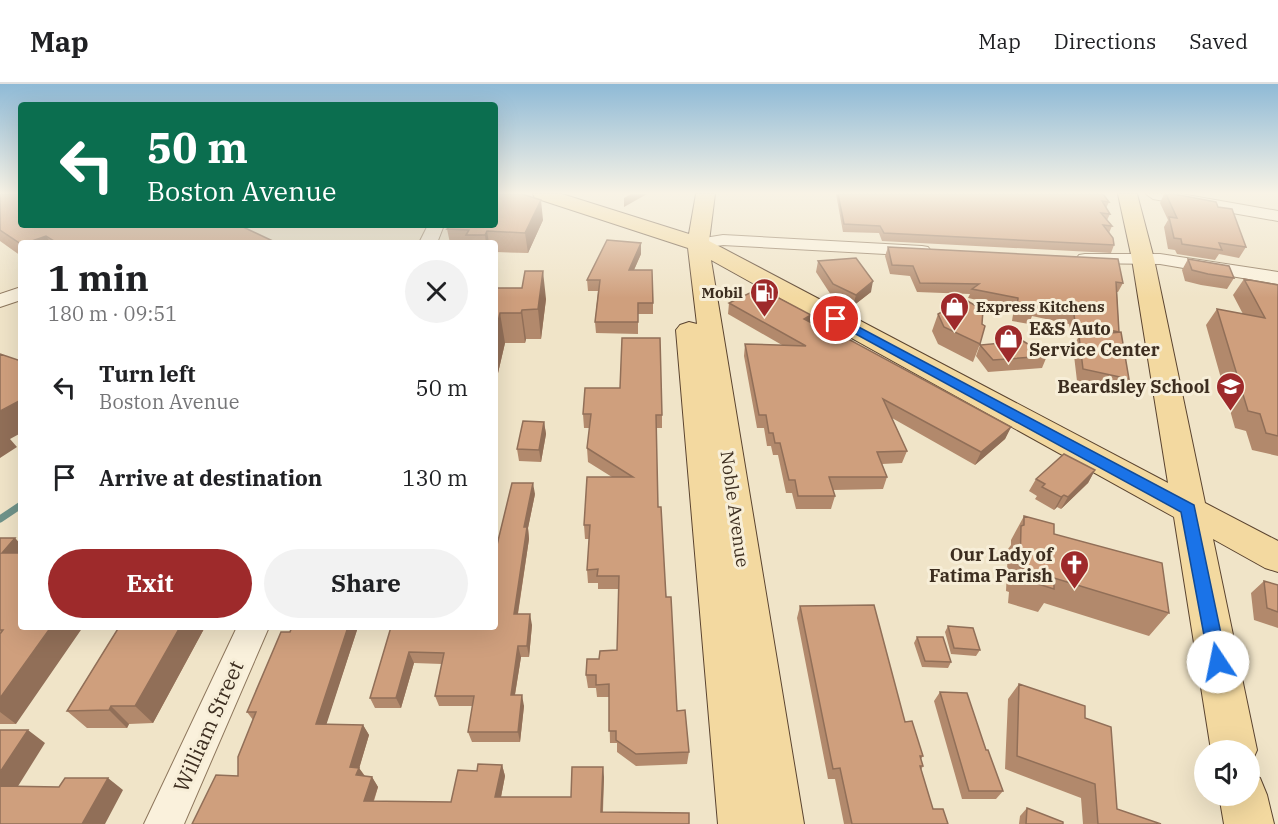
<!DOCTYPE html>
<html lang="en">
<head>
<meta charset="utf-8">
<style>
  body { margin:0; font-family:"IBM Plex Serif",serif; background:#f2f2f2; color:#202124; height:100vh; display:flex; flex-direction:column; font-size:22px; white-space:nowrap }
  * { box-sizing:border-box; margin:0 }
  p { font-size:20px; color:#757577 }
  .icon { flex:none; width:33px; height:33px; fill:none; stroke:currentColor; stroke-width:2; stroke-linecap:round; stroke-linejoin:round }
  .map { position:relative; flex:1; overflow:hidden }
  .details { position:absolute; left:18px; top:156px; width:480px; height:390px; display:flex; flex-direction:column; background:#fff; border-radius:6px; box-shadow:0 6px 24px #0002 }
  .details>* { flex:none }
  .banner { position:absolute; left:18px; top:18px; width:480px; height:126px; border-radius:6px; box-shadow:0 6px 24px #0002; background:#0b6e4f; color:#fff; overflow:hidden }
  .tools { position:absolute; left:1194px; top:656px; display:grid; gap:12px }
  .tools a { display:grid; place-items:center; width:66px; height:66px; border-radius:50%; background:#fff; box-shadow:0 6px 24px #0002; font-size:30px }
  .pin { position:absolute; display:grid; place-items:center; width:51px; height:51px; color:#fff; margin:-26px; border:3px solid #fff; border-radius:50%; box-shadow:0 2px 6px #0007 }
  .me { position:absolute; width:66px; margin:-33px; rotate:349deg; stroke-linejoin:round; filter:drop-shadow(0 0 4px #0008) }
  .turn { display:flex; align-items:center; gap:21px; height:126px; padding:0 30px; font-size:27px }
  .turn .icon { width:78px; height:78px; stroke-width:2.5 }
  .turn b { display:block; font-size:42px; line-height:51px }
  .round { display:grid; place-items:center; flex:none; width:63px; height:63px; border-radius:32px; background:#f2f2f2 }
  .summary { display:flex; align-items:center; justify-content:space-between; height:102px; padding:0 30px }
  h1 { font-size:36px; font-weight:700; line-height:45px }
  .cta { display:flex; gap:12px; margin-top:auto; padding:12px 30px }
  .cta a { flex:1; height:69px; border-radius:36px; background:#9e2a2b; color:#fff; font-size:24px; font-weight:700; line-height:69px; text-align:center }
  .cta a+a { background:#f2f2f2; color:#202124 }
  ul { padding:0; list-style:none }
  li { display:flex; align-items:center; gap:18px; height:90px; padding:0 30px }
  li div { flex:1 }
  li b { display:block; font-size:22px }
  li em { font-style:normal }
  header { display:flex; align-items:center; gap:36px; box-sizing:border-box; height:84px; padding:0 30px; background:#fff; border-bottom:2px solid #e0e0e0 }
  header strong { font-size:28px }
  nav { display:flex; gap:33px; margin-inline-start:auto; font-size:21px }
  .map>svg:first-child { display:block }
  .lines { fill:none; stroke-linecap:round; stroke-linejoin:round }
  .stream { stroke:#6f938a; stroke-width:7 }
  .minor-casing { stroke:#8d765c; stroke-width:2 }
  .major-casing { stroke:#5b4430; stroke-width:2 }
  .minor { fill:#faf1dc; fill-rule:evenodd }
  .major { fill:#f3d9a0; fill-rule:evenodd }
  .wall { fill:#b2896c }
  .shaded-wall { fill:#916f58 }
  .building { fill:#cf9f7d; stroke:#916f58; stroke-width:1.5 }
  .route { fill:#1a73e8; stroke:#114b97; stroke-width:1.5 }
  .labels { text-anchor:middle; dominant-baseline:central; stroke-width:6; stroke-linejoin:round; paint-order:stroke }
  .far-poi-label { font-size:15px; font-weight:bold; fill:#3d2e20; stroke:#f7eed8; text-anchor:end }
  .poi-label { font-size:18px; font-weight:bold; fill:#3d2e20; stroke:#f7eed8; text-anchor:end }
  .street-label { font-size:18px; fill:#3d2e20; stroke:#f7eed8 }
  .near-street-label { font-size:21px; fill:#3d2e20; stroke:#f7eed8 }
</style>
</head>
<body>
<header>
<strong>Map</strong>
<nav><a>Map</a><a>Directions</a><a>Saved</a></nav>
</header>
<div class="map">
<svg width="1278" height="740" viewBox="0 0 1278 740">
  <rect width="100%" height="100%" fill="#f0e4c8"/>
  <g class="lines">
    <!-- stream -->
    <path class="stream" d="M0,435L21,421"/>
    <defs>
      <path id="minor" d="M1146,110H1181L1278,127V137L1153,115Z
        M428,141H444L437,159H419Z
        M723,151L922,162L928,163L931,167L928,171L922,172L723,161L698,165L692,164L689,160L692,156Z
        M1085,170H1160L1278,188V200L1160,180L1079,179L1076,175L1079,171Z
        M21,203V216L0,223V210Z
        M237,543H269L184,740H144Z"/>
      <path id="major" d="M533,110H562L689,150L696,110H715L709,157L1168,399L1132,175L1118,110H1137L1154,175L1205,419L1278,457V488L1265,484L1213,455L1257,666L1250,682V666H1211L1174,433L711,176L804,740H718L676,246L680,241L689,238L697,240L688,164L535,114Z
        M1250,690L1260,694L1267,711L1274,740H1224L1219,711H1250Z"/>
    </defs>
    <!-- minor casing -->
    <use href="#minor" class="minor-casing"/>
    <!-- major casing -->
    <use href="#major" class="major-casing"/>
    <!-- minor -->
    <use href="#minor" class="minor"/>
    <!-- major -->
    <use href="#major" class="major"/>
  </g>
  <!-- wall -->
  <path class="wall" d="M0,110L277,159H21V172L0,157Z
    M836,110H1103L1109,118L1106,124L1110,130L1107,136L1112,142L1109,149L1114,161L1111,169L882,157L879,149L843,148Z
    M1164,110H1174L1218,123L1246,163L1239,174L1219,170L1215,176L1177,170L1175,166L1168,165L1164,143L1168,136L1160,119Z
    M543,136L528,169L495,168V159H450L447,145Z
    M641,159V170L634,186L653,219V230H638V250L596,249L595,238L598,207H588L587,196Z
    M888,163L1123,199L1118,208H1117L1119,248L1129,295L1122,307L1077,297L1073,263L1079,252L1083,251L1071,249L1069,240L1032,232L1029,240L1012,237L1014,224L968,214L970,210L917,208L910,192L890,190L885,172Z
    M1188,175L1234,194L1227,205L1201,201L1185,197L1182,186Z
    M818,177L871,208L853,222L831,211L816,188Z
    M1244,195L1278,201V372L1252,366L1246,347L1235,344L1206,241L1217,225L1243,230L1233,211Z
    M495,204L546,215L541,255H526L525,259H505L495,302Z
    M729,219L810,238L1011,343L1005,355L975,381L892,334L907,367L902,379L882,380L887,393L883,405L833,406L835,412L831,425H796L792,409H786L778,371H773L771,362H767L764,344H757L744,272L745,260L782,261L728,230Z
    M938,230L980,260L973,278L938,260L932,247Z
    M980,261L1047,272L1042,284L988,288L976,272Z
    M583,330L662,331V344H656L658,423L677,627L689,668L687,680L636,682L617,668V659H610L609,613H597L596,604H588L586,591L599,575L617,566L619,505H598V499H588L587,486L589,455H585L584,441L612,393L588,378L587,364L590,344H584Z
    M544,338L546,350L541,378L519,377L517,365Z
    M1095,386L1088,399L1061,425L1057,423L1054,426L1035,415L1037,412L1029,407L1036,395Z
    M535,410L528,444L529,455L518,530L532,541L529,573H521L515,611L524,622L520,658H472L468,648L473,622H439L435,612L442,580L414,579L401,624H375L370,614L391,543H495L497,461Z
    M1024,432L1054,450L1169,529L1149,552L1044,519L1038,528L1008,519L1009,508L1006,507L1008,465L1011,461V456Z
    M0,454H15L21,461V543L16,640H0Z
    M1264,497L1278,501V544L1254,536L1251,509Z
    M800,522L905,638L923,672L921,675L923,682L921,686L933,725L948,740H844L835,695H828L797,534Z
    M948,542L980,566L976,572L951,570L945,548Z
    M119,543H205L153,639L129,640L127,644H87L67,627Z
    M292,543H358L326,640L363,641L369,651L359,684L365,692L372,693L378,703L374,717L451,718L477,687L502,681L505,692L501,713H571L604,693L603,728L192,740L238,692L253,636L247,628Z
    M917,553L951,578L948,584L922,583L914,559Z
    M1019,600L1085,634L1117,725L1161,740H1083L1081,714L1005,685L1008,615Z
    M940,608L986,666L1003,707L996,715H962L934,617Z
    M1027,724L1063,740H1019L1020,732Z"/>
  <!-- shaded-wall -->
  <path class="shaded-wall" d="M631,110H647L624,123V114Z
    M541,116L543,136L528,169L525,149Z
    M487,147L489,159H486L485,151Z
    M46,152L51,159H26Z
    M641,159V170L629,197V186Z
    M543,187L546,215L541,255L538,225Z
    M873,197L871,208L853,222L856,211Z
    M522,226L526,255L525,259L521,229Z
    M500,229L505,259L495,302V251Z
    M811,231L809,242L804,235Z
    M21,316V349L10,355L17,363L0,374V327Z
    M544,338L546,350L541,378L539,366Z
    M1011,343L1005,355L975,381L981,368Z
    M1095,386L1088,399L1061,425L1068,413Z
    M533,399L535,410L528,444L529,455L516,541L514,530L524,443Z
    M1064,411L1057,423L1054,426L1061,413Z
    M15,454L21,461V487L2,469Z
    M530,530L532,541L529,573L527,562Z
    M51,543H83L16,640L0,628V614Z
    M180,543H205L153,639L135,622Z
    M348,543H358L323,651L316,640Z
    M518,562L521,573L513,622L511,611Z
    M409,568L414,579L401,624L396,614Z
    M522,611L524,622L520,658L518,648Z
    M111,622L129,640L127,644L109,626Z
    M363,641L369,651L359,685V684L366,694L363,701L350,683Z
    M28,646L45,659L10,715L0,708V688Z
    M502,681L505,692L499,723L495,713Z
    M603,683L604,693L602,737L601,728Z
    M372,693L378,703L370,727L364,717Z
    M108,694L123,706L105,740H82Z"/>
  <!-- building -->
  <path class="building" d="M0,110H21V141H239L277,159H57L46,152L26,159H21V160L0,146Z
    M495,110H522L541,116L525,149L487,147L485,151H466L469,146L447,145L451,141H495Z
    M838,110H1103L1109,118L1102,117L1110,130L1101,129L1112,142L1103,141L1113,154L1114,161L884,149L880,142L844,140Z
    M1166,110H1174L1216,118L1218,123L1232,125L1246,163L1219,159L1222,166L1182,160L1181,155L1174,154L1169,133L1177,134Z
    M607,156L641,159L629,186H652L653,219H638V238H595L600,196H587Z
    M888,163L1118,175L1123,199L1116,198L1119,248L1075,239L1074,230L1034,222L1033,230L1017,227L1018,214L972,205L979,200L920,199L913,182L892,181Z
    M856,174L873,197L856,211L833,200L818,177Z
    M1188,175L1229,182L1234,194L1208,190L1192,186Z
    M525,187H543L538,225L522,226L521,229H500L495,251V204H522Z
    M1244,195L1278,201V352L1266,349L1260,330L1248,327L1217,225L1265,234Z
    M760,204L811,231L804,235L838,253L841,251L1011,343L981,368L883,315L907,367L877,368L887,393H829L835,412H798L795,396H789L780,359H775L773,349H769L766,331H759L745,260L806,262L729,219Z
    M964,215L983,226L982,240L985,242L980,260L944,243L938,230Z
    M1121,248L1129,295L1083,285L1079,252Z
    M622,254H660L662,331H656L658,423H661L666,513H671L677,627L685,626L689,668L636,670L616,656V647H609V600L596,601V591H586L587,575H599L600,567L617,566L619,492H597L598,485L587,486L590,441H584L587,393H633L587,364L591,330H583L585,304H620Z
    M1023,257L1047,272L993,276L980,261Z
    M0,270L21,277V316L0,327Z
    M523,337L544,338L539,366L517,365Z
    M1064,370L1095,386L1068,413L1064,411L1061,413L1042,403L1045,400L1036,395Z
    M512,399H533L524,443H527L514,530H530L527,562H518L511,611H522L518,648H468L474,612H435L444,569L409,568L396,614H370L391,543H495V461H497Z
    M1024,432L1054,440V450L1162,479L1169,529L1054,494V505L1022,495L1023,484L1020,483L1021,442L1024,441Z
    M0,454H15L2,469H21V543H51L0,614V550L3,546H0Z
    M1264,497L1278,501V528L1267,524Z
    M874,521L905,638L912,637L923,672H920L923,682H920L933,725H943L948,740H852L840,684L833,685L800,522Z
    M948,542L973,544L980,566L954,564Z
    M119,543H180L135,622H111L109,626L67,627Z
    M292,543H348L316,640L363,641L350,683L359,684L356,691L372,693L364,717L451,718L458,686L477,687L478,680L502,681L495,713H571L572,683H603L601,728L689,729V740H192L216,691L238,692V673L256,628H247L281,548H290Z
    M917,553H943L951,578L925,577Z
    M1019,600L1085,622V634L1111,643L1117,725L1161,740H1098L1095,700L1017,672Z
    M940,608L967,609L986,666H988L1003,707H969Z
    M0,646H28L0,688Z
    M65,694H108L82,740H0V702L59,703Z
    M1027,724L1063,738V740H1026Z"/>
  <!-- sky -->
  <linearGradient id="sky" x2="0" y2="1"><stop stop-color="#8fbad6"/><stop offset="0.51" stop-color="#f8f3e6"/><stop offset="1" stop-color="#f8f3e6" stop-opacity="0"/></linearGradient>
  <rect width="1278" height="214" fill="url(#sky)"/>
  <!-- route -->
  <path class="route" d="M836,231L1194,421L1227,578L1224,583L1218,586L1211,583L1209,578L1181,428L832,237V232Z"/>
  <!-- icons -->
  <defs>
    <symbol id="fuel-pin" viewBox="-11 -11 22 30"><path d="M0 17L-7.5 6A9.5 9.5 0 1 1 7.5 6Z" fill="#9e2a2b" stroke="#f7eed8"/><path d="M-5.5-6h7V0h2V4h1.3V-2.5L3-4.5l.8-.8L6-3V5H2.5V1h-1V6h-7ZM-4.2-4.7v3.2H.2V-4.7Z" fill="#fff"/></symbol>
    <symbol id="shop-pin" viewBox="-11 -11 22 30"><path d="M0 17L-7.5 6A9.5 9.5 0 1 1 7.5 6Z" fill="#9e2a2b" stroke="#f7eed8"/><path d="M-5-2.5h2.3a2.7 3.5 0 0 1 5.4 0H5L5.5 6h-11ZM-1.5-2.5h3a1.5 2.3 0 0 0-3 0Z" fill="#fff"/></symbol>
    <symbol id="school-pin" viewBox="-11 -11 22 30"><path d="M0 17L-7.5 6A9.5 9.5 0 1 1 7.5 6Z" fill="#9e2a2b" stroke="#f7eed8"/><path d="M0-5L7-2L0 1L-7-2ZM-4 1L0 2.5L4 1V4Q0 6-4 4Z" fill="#fff"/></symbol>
    <symbol id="church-pin" viewBox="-11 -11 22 30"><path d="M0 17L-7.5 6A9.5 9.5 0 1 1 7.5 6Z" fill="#9e2a2b" stroke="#f7eed8"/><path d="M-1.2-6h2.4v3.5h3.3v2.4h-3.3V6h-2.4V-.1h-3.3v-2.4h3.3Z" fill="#fff"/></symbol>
  </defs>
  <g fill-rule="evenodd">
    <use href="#fuel-pin" x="748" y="192" width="33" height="45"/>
    <use href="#shop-pin" x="938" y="206" width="33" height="45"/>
    <use href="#shop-pin" x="992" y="238" width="33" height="45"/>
    <use href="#school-pin" x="1214" y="286" width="33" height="45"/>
    <use href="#church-pin" x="1058" y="464" width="33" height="45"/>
  </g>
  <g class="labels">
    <!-- far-poi labels -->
    <g class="far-poi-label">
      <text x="743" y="208">Mobil</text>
      <text x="976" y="222" text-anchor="start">Express Kitchens</text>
    </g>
    <!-- poi labels -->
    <g class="poi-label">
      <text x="1029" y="244" text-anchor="start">E&amp;S Auto<tspan x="1029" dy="21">Service Center</tspan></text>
      <text x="1210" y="302">Beardsley School</text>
      <text x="1053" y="470">Our Lady of<tspan x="1053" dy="21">Fatima Parish</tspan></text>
    </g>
    <!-- street labels -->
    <g class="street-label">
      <text transform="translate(735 425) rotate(82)">Noble Avenue</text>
    </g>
    <!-- near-street labels -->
    <g class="near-street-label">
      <text transform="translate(208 642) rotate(-66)">William Street</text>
    </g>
  </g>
</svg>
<div class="tools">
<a><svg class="icon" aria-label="sound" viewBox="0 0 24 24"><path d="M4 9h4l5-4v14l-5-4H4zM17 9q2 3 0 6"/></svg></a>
</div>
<div class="pin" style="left:836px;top:235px;background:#d93025"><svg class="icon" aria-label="arrive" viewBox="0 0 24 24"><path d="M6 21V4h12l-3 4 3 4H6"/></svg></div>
<svg class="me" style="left:1218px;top:578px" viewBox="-20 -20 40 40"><circle r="19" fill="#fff"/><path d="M0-13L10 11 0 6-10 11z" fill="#1a73e8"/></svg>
<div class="banner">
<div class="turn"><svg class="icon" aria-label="left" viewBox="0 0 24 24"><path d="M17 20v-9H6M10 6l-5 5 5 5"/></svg><div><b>50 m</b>Boston Avenue</div></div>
</div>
<section class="details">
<div class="summary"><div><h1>1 min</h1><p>180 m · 09:51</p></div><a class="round"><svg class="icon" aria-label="close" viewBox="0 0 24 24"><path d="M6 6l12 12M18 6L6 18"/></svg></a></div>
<ul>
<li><svg class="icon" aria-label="left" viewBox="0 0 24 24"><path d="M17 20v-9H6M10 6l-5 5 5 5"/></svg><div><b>Turn left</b><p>Boston Avenue</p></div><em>50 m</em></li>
<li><svg class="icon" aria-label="arrive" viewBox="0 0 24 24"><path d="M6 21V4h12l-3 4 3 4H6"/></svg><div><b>Arrive at destination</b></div><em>130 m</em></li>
</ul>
<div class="cta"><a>Exit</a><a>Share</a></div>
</section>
</div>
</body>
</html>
